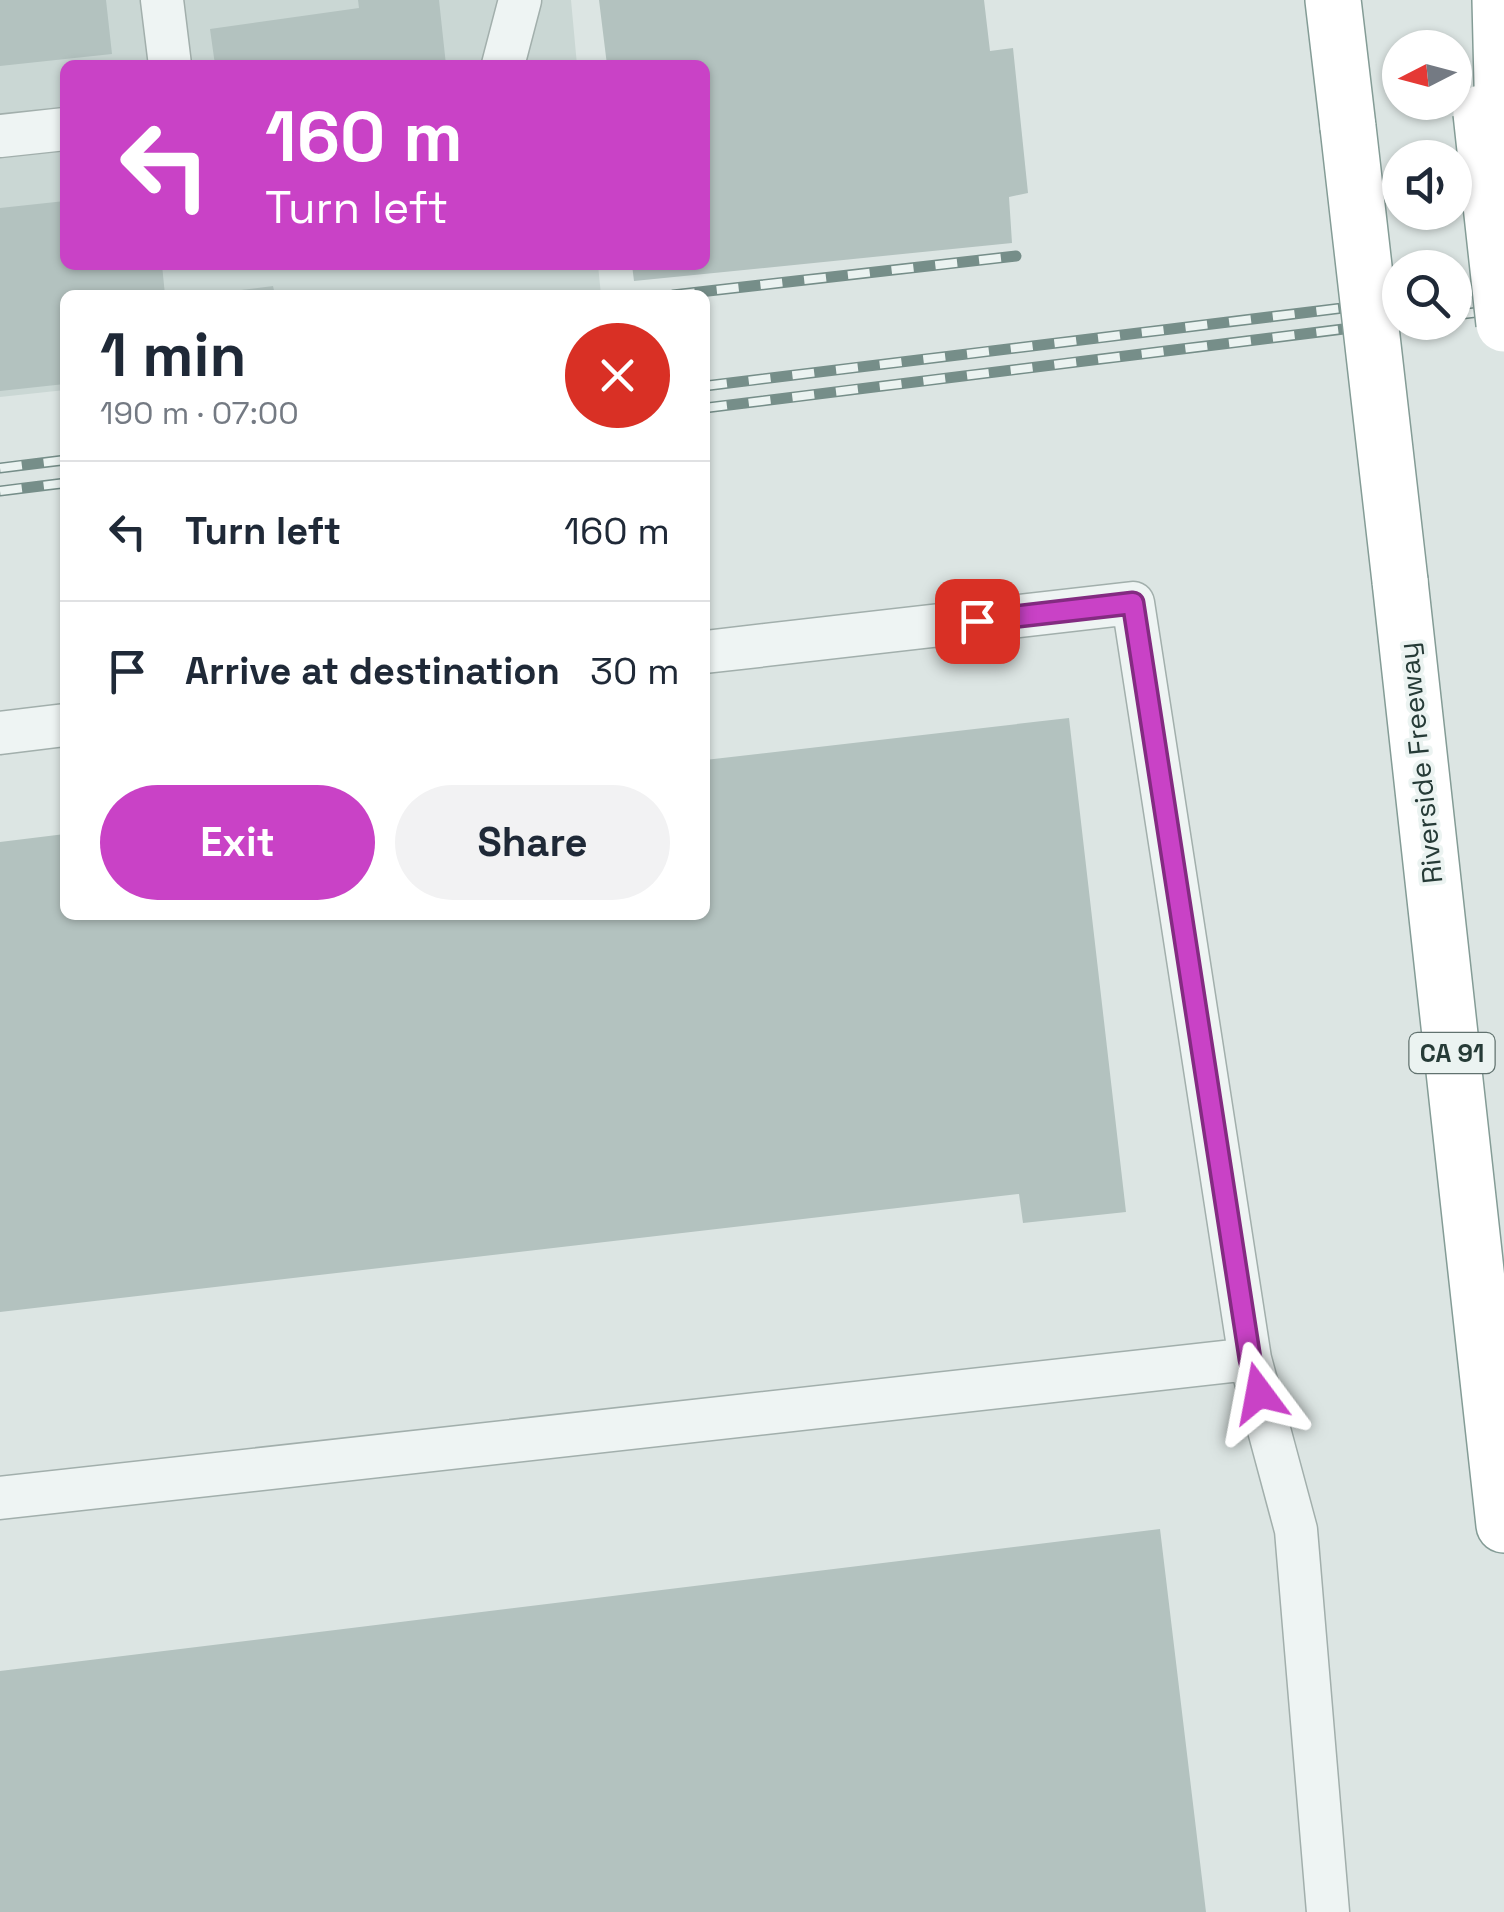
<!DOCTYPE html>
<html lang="en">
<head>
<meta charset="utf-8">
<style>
  body { margin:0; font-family:"Space Grotesk",sans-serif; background:#f2f2f3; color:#1f2937; height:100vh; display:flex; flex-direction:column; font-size:38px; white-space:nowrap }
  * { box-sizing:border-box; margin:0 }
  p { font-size:32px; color:#747a83 }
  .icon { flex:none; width:55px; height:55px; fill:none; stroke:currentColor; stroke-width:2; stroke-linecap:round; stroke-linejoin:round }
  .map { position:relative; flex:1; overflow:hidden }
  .details { position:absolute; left:60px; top:290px; width:650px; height:630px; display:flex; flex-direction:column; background:#fff; border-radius:15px; box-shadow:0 2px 8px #0004 }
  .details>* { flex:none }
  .banner { position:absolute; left:60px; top:60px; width:650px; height:210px; border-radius:15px; box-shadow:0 2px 8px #0004; background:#c942c6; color:#fff; overflow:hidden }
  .needle { width:65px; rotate:264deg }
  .controls { position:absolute; left:1382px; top:30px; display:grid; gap:20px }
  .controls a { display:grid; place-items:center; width:90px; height:90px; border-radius:50%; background:#fff; box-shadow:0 2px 8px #0004; font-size:50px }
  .pin { position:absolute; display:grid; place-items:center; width:85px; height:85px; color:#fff; margin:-42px; border-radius:20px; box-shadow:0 5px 15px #0006 }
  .me { position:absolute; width:110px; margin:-55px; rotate:347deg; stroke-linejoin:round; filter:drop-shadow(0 0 8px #0008) }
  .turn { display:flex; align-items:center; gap:35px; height:210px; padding:0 40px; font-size:45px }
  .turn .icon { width:130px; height:130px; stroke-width:2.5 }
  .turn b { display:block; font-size:70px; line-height:85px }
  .round { display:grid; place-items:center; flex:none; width:105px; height:105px; border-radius:52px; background:#f2f2f3 }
  .headline { display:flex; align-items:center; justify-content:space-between; height:170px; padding:0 40px }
  h1 { font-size:60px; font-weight:800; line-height:75px }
  .action { display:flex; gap:20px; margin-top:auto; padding:20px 40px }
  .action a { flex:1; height:115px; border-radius:60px; background:#c942c6; color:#fff; font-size:40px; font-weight:800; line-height:115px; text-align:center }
  .action a+a { background:#f2f2f3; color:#1f2937 }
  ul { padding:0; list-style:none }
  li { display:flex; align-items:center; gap:30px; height:140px; padding:0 40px; border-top:2px solid #e0e1e3 }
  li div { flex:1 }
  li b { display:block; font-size:38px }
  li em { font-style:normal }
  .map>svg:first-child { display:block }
  .built { fill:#cad7d4 }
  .building { fill:#b3c2bf }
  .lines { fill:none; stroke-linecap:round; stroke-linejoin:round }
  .minor-casing { stroke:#a2afac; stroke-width:45 }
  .highway-casing { stroke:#849c96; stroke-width:58 }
  .minor { stroke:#eef4f3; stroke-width:42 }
  .highway { stroke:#fff; stroke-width:55 }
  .rail-casing { stroke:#768e89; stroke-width:11 }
  .rail { stroke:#ebf3f1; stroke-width:8; stroke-dasharray:22; stroke-linecap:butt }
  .highway-bridge-casing { stroke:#849c96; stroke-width:58; stroke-linecap:butt }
  .highway-bridge { stroke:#fff; stroke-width:55 }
  .route-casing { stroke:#832b81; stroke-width:25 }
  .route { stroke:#c942c6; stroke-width:18 }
  .labels { text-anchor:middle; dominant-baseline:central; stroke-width:8; stroke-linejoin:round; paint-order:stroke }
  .shield { fill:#ebf3f1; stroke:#61726f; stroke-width:2.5 }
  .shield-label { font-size:25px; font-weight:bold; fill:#263b37 }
  .street-label { font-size:28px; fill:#263b37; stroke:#ebf3f1 }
</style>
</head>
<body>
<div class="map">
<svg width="1504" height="1912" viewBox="0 0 1504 1912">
  <rect width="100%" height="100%" fill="#dce5e3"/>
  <!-- built -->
  <path class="built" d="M0,0H571L577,65H65V265H598L601,295H65V390L0,397Z"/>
  <!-- building -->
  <path class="building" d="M0,0H106L112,54L0,66Z
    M358,0H439L446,65H215L210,29L359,8Z
    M599,0H984L990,51L1013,48L1028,193L1009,197L1012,243L634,281L632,265H705V65H607Z
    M65,201V265H162L165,295H65V384L0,391V208Z
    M273,286L275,295H242L241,290Z
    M1069,718L1126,1212L1023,1223L1019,1194L0,1312V842L65,834V915H705V760Z
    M1160,1529L1206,1912H0V1671Z"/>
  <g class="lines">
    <defs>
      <path id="minor" d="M162,0L170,65
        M503,65L520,0
        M0,136L65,129
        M705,652L1133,603L1250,1359L1296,1530L1328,1912
        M0,733L65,725
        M0,1498L1250,1359"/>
      <path id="highway" d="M1333,0L1348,127
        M1500,0L1504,165
        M1400,581L1504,1525"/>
    </defs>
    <!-- minor casing -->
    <use href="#minor" class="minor-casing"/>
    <!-- highway casing -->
    <use href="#highway" class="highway-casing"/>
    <!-- minor -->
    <use href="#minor" class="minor"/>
    <!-- highway -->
    <use href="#highway" class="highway"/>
    <defs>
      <path id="rail" d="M1455,294L1504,288
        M673,295L1016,256
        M1455,315L1504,309
        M705,386L1400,301
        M705,408L1400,322
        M0,468L65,460
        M0,491L65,483"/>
    </defs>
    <!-- rail casing -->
    <use href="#rail" class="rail-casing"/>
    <!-- rail -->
    <use href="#rail" class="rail"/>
    <defs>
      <path id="highway-bridge" d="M1481,113L1504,324
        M1348,127L1400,581"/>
    </defs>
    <!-- highway-bridge casing -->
    <use href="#highway-bridge" class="highway-bridge-casing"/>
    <!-- highway-bridge -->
    <use href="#highway-bridge" class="highway-bridge"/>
  </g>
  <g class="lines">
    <defs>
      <path id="route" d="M977,621L1133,603L1250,1359L1259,1393"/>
    </defs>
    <!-- route casing -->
    <use href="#route" class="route-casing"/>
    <!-- route -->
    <use href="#route" class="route"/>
  </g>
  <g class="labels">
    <!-- shield labels -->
    <rect class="shield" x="1409.5" y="1033" width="85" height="40" rx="8"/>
    <g class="shield-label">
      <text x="1452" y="1053">CA 91</text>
    </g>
    <!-- street labels -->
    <g class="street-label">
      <text transform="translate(1420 763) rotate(-96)">Riverside Freeway</text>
    </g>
  </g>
</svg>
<div class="controls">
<a><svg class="needle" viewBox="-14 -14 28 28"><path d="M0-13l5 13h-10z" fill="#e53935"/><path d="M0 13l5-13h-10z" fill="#747a83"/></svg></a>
<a><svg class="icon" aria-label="sound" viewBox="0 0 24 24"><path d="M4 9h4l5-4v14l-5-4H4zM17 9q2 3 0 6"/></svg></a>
<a><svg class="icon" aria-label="search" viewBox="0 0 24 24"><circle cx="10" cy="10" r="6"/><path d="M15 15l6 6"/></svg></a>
</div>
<div class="pin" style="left:977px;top:621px;background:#d93025"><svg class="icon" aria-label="arrive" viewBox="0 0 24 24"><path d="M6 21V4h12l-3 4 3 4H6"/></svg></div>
<svg class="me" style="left:1259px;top:1393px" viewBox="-20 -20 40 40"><path d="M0-17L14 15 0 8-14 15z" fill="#c942c6" stroke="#fff" stroke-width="4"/></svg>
<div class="banner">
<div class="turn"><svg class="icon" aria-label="left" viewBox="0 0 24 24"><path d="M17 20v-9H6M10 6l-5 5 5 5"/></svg><div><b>160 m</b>Turn left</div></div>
</div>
<section class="details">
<div class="headline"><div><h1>1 min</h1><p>190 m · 07:00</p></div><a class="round" style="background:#d93025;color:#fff"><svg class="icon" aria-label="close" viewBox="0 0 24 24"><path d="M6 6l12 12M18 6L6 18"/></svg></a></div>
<ul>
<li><svg class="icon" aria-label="left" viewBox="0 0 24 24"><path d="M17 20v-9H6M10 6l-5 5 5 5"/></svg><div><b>Turn left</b></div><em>160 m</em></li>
<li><svg class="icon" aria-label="arrive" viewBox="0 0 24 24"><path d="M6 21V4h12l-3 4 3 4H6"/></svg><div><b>Arrive at destination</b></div><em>30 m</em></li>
</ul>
<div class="action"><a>Exit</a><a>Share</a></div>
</section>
</div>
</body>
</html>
